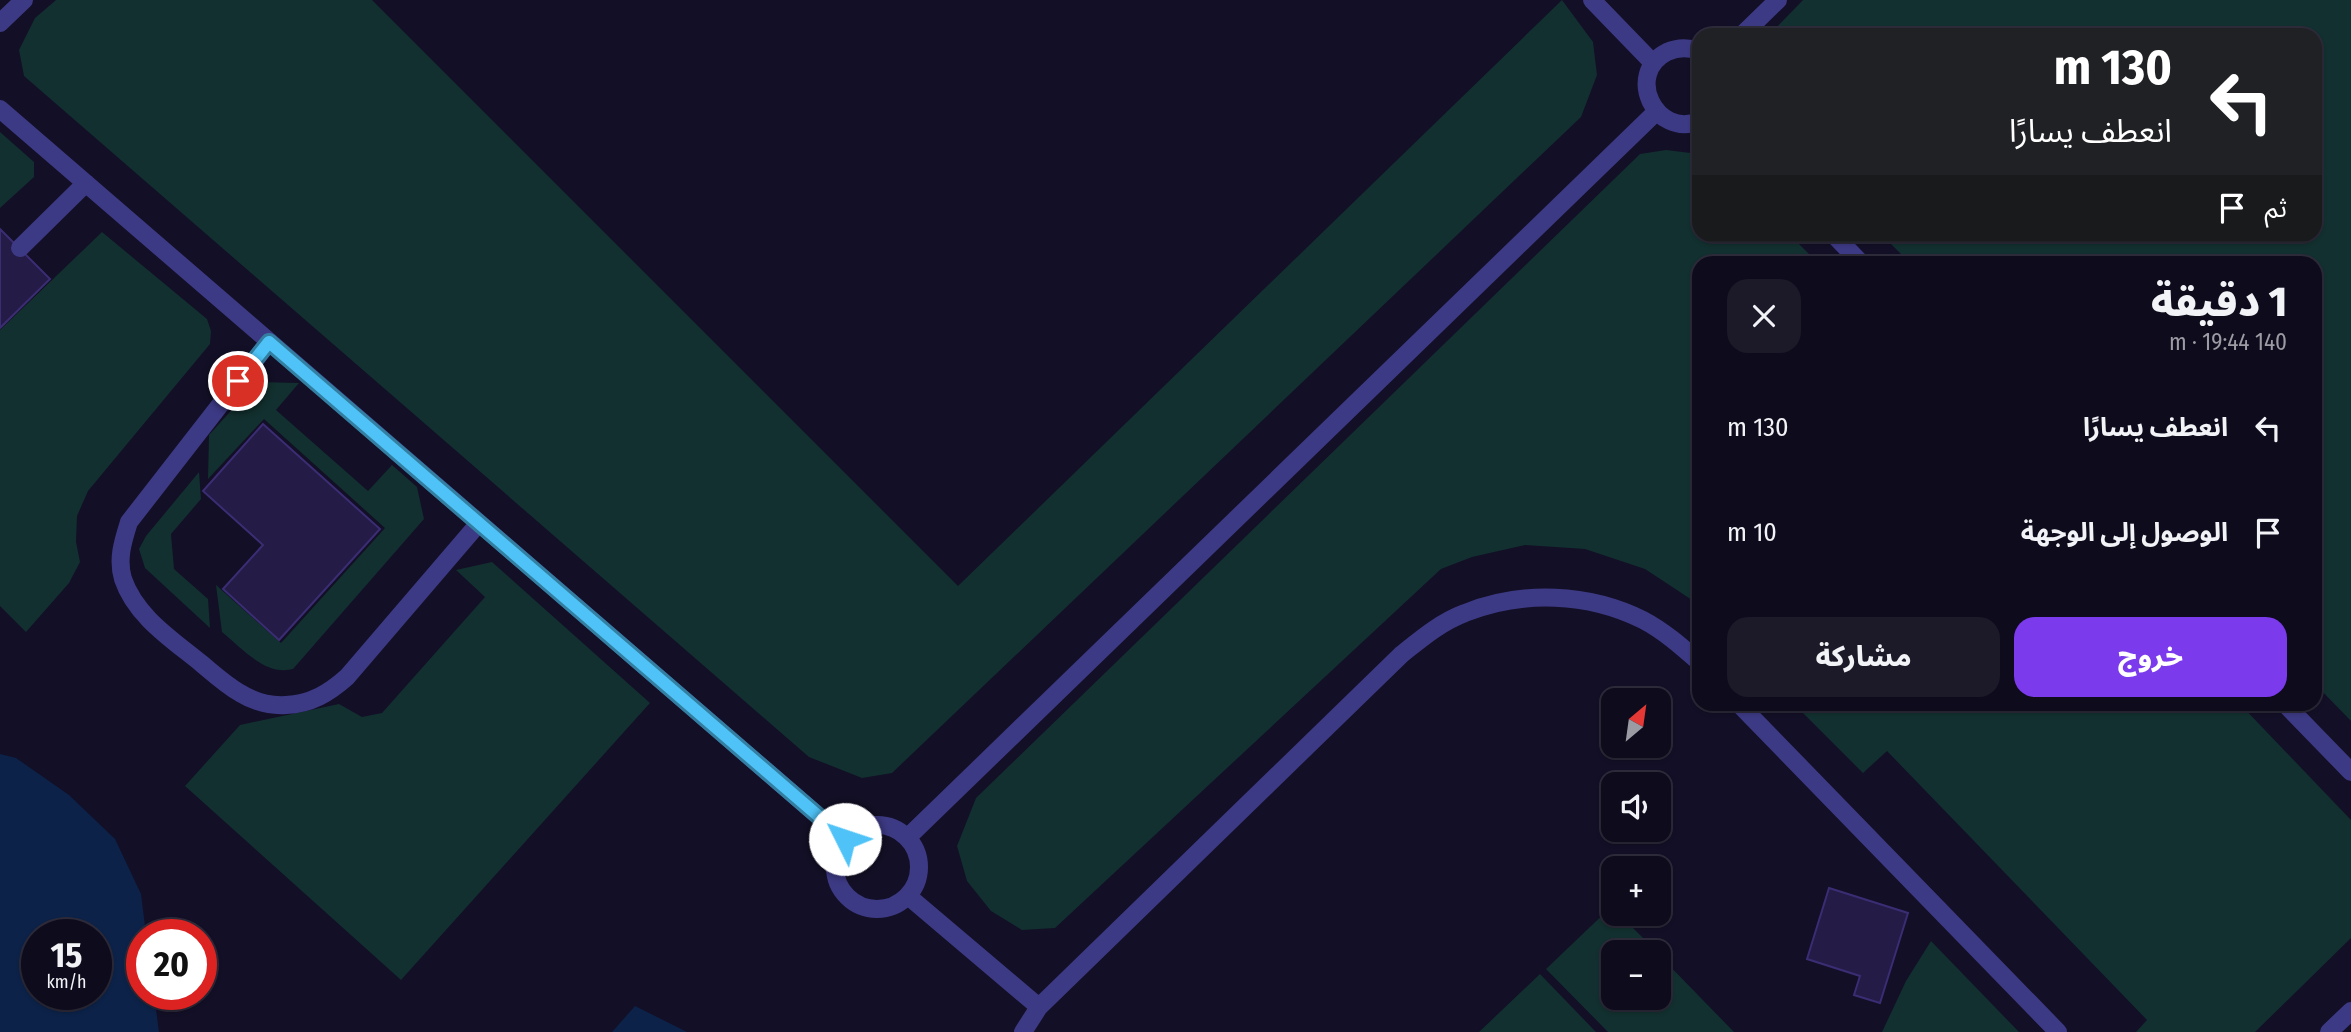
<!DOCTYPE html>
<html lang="ar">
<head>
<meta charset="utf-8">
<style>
  body { margin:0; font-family:"Fira Sans Condensed","Noto Sans Arabic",sans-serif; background:#1c1929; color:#f1f3f6; direction:rtl; height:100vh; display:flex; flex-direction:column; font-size:26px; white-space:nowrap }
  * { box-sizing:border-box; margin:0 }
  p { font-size:23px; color:#9b9ba3 }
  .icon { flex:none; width:38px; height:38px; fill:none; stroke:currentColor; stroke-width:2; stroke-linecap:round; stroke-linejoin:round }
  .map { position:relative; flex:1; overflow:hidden; direction:ltr }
  .side { position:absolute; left:1692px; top:256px; width:630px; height:455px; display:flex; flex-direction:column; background:#0e0b1c; border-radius:21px; box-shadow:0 2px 5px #0004,0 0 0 2px #2e2b3b; direction:rtl }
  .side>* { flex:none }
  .top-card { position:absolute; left:1692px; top:28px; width:630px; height:214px; border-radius:21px; box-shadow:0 2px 5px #0004,0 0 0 2px #2e2b3b; direction:rtl; background:#202124; color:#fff; overflow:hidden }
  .needle { width:46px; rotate:29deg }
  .buttons { position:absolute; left:1601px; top:688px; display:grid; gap:14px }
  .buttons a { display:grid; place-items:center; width:70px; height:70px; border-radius:14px; background:#0e0b1c; box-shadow:0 2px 5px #0004,0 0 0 2px #2e2b3b; font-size:35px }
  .speed { position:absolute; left:21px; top:919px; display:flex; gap:14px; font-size:35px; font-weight:700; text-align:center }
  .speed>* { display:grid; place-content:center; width:91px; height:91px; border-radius:50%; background:#0e0b1c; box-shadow:0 2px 5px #0004,0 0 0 2px #2e2b3b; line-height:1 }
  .speed small { font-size:18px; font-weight:400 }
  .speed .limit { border:10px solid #d22; background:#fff; color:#111 }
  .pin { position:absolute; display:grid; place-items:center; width:60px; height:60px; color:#fff; margin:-30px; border:4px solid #fff; border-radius:50%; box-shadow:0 2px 7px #0007 }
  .me { position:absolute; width:77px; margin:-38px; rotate:311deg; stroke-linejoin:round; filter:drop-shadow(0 0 5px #0008) }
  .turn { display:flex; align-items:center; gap:24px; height:147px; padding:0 35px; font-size:32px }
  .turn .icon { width:91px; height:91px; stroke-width:2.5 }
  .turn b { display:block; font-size:49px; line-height:60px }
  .then { display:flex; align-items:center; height:66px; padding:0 35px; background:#0003; gap:14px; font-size:26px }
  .round { display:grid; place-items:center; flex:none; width:74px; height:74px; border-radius:21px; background:#1c1929 }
  .summary { display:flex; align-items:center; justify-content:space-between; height:119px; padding:0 35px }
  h1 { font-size:42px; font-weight:800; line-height:52px }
  .button { display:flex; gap:14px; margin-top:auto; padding:14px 35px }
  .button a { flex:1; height:80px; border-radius:21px; background:#7c3aed; color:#fff; font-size:28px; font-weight:800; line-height:80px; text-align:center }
  .button a+a { background:#1c1929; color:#f1f3f6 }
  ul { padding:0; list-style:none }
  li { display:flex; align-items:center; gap:21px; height:105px; padding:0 35px }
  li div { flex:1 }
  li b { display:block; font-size:26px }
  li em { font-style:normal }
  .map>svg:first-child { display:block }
  .green { fill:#12302f }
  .water { fill:#0c2248; fill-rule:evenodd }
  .building { fill:#241b47; stroke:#3b2d73; stroke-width:2 }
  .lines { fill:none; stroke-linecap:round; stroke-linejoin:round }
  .lane { stroke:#3d3a85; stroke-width:18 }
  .route-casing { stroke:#337fa1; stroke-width:18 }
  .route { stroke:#4fc3f7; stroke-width:12 }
</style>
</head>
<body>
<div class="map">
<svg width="2351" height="1032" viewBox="0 0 2351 1032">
  <rect width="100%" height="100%" fill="#130f26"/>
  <!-- green -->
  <path class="green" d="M56,0H372L958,586L1562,0L1593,42L1597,75L1581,117L892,773L862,778L809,757L24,76L19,50L35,18Z
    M1803,0H2351V721L2315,684V262H1909L1882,235L2315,234V35H1769Z
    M0,132L34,162V177L0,208Z
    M1666,150L1699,154V234L1790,235L1817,262H1699V608L1689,598L1645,569L1585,549L1525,545L1472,557L1441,569L1055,928L1022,930L991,911L967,881L957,846L976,798L1640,154Z
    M102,232L207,319L211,331L210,344L88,491L77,516L76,542L80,562L69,583L26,632L0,606V330Z
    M257,382L299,383L276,410L368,491L392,465L417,487L424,519L293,669C265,676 243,649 222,632L216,585L281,643L385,528L264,419L208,479L209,435Z
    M199,472L201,499L171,534L174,569L208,599L210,628L145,568L139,549L146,536Z
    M492,562L650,703L401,980L185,786L240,725L339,704L362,717L382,713L485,597L456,570Z
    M1794,704H2240L2351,820V938L2255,1032H2136L2147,1020L1887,751L1863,773Z
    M1612,906L1614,914H1619L1657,952H1614V998H1659V955L1734,1032H1608L1546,969Z
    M1931,941L2019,1032H1882L1906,981Z
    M1540,974L1596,1032H1479Z"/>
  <!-- water -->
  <path class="water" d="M0,754L16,758L69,795L115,839L141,894L146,934H142V994H154L159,1032H0ZM37,934H96V994H37Z
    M635,1006L687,1032H612Z"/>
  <!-- building -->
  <path class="building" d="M0,229L50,279L0,328Z
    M263,424L380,529L279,640L223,589L263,545L203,491Z
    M1829,888L1908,913L1880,1003L1854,995L1860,976L1807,959Z"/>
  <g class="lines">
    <!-- lane -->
    <path class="lane" d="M1592,0L1653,63
      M0,23L24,0
      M1742,35L1778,0
      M1699,51C1688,47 1678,47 1667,52C1624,74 1656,139 1699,121
      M0,109L845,839
      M1833,234L1860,262
      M20,248L86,183
      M269,342L129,522C123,541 117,559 123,579C136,617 173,640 202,664C214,674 226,685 240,693C253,701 270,706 286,705C311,704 329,693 347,677L479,523
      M1739,704L2058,1032
      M2285,704L2351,772
      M835 867a42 42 0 1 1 84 0a42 42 0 1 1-84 0Z
      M907,838L1656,112
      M908,896L1039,1007
      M1023,1032L1039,1007L1402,654C1422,638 1441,622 1465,613C1522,590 1589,593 1643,620C1664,631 1682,647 1699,662
      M2329,1032L2351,1011"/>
  </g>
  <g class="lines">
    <defs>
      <path id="route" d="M238,381L269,342L845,839"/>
    </defs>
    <!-- route casing -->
    <use href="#route" class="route-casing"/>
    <!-- route -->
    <use href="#route" class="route"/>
  </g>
</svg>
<div class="buttons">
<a><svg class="needle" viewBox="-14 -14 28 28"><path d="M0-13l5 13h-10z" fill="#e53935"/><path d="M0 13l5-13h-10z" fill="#9b9ba3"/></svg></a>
<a><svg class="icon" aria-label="sound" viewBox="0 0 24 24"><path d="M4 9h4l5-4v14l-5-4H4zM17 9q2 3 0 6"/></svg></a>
<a>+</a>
<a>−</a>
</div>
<div class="speed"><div>15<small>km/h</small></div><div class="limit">20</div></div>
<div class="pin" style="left:238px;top:381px;background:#d93025"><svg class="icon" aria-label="arrive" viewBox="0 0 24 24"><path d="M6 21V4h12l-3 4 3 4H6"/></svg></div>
<svg class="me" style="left:845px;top:839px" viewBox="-20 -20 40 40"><circle r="19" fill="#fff"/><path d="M0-13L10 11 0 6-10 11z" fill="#4fc3f7"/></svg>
<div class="top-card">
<div class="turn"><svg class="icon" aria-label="left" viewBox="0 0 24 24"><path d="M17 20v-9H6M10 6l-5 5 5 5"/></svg><div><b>130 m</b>انعطف يسارًا</div></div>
<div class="then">ثم<svg class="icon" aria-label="arrive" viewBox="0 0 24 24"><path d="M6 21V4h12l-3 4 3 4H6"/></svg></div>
</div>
<section class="side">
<div class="summary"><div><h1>1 دقيقة</h1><p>140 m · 19:44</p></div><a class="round"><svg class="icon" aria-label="close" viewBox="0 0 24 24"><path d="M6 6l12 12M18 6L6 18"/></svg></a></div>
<ul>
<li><svg class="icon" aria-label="left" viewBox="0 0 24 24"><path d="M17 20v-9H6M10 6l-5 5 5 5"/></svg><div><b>انعطف يسارًا</b></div><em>130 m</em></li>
<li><svg class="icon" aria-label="arrive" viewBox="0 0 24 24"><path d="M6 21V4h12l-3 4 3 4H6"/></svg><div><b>الوصول إلى الوجهة</b></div><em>10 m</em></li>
</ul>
<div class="button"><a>خروج</a><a>مشاركة</a></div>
</section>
</div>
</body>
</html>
